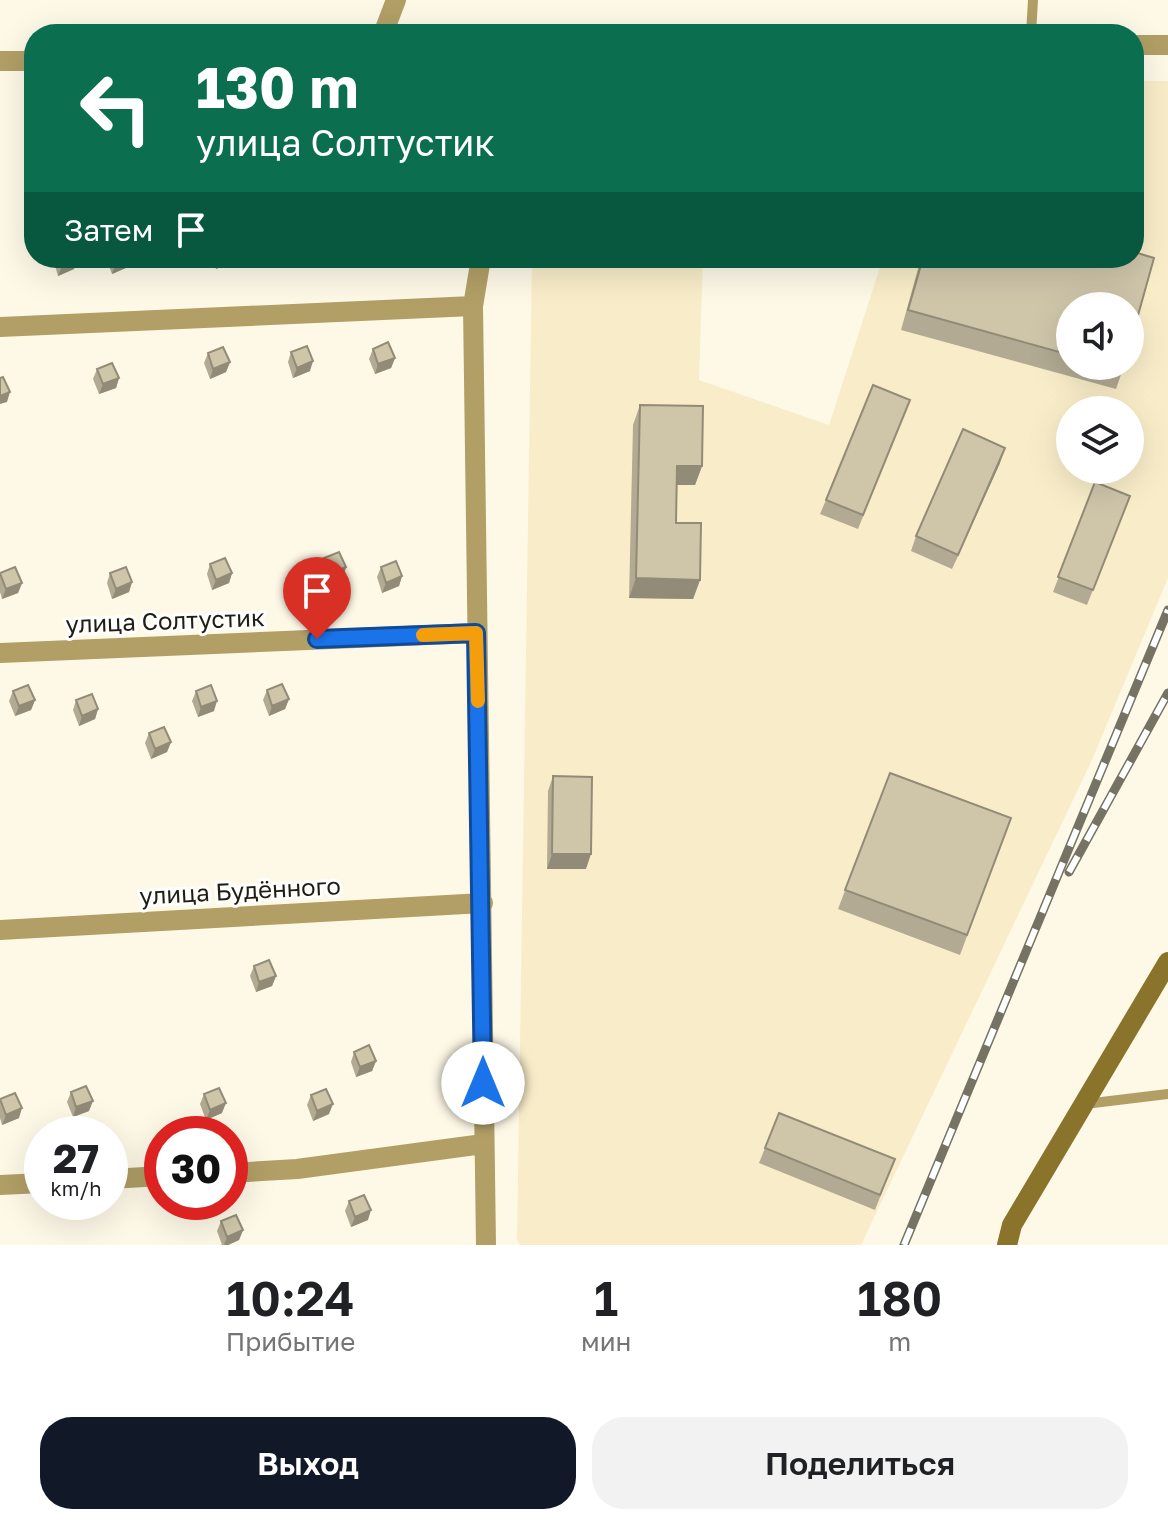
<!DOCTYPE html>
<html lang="ru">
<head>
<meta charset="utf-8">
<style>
  body { margin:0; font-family:"Golos Text",sans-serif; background:#f2f2f2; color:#202124; height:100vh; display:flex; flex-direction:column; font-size:30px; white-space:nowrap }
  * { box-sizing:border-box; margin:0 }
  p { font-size:26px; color:#757577 }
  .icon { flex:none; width:44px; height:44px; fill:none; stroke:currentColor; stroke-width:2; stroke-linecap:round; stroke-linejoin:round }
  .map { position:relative; height:1245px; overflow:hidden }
  .details { display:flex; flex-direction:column; background:#fff; flex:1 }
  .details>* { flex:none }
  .guide { position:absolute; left:24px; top:24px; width:1120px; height:244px; border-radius:32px; box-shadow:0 8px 32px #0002; background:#0b6e4f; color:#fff; overflow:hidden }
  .fabs { position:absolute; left:1056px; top:292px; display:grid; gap:16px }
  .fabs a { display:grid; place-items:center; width:88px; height:88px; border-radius:50%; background:#fff; box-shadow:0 8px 32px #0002; font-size:40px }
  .speed { position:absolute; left:24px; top:1116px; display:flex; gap:16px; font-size:40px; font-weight:700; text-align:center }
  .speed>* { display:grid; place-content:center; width:104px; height:104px; border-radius:50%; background:#fff; box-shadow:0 8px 32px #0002; line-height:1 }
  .speed small { font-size:20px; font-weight:400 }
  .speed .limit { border:12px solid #d22; background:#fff; color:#111 }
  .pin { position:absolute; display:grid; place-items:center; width:68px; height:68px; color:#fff; margin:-82px -34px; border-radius:50% 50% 50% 0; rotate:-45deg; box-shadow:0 0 8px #0007 }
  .pin .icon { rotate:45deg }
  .me { position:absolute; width:88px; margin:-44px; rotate:0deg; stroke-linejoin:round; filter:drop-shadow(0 0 6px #0008) }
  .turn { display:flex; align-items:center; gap:28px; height:168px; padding:0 40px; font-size:36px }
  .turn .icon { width:104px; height:104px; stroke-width:2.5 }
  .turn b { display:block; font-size:56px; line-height:68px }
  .then { display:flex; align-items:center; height:76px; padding:0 40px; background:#0003; gap:16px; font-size:30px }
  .eta { display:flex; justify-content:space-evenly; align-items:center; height:136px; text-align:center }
  .eta b { font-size:48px; font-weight:600; line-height:56px }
  .action { display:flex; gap:16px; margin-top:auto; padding:16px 40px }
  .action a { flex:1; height:92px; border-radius:32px; background:#111827; color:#fff; font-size:32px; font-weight:600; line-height:92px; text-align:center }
  .action a+a { background:#f2f2f2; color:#202124 }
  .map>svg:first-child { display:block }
  .built { fill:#f9edc9; fill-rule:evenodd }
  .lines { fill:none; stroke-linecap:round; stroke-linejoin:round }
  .service { stroke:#b19f66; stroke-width:10 }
  .minor { stroke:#b19f66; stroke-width:20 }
  .tertiary { stroke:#b19f66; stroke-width:20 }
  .secondary { stroke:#8a742b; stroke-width:20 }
  .rail-casing { stroke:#767264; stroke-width:9 }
  .rail { stroke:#fff; stroke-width:6; stroke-dasharray:18; stroke-linecap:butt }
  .wall { fill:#b2aa92 }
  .shaded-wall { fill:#918b77 }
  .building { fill:#cfc6aa; stroke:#918b77; stroke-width:2 }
  .route-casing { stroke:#114b97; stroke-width:20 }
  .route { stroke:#1a73e8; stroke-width:14 }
  .slow { stroke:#f59e0b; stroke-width:14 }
  .labels { text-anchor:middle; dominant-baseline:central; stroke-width:6; stroke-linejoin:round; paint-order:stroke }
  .street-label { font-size:24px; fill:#201d12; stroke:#fff }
</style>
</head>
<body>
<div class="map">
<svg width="1168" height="1245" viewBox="0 0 1168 1245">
  <rect width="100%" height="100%" fill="#fef9e7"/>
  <!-- built -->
  <path class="built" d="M1134,81H1168V578L1092,760L861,1245H520L517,1240L532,258H703L699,380L829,425L883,258H1134ZM1070,306H1130V366H1070ZM1070,410H1130V470H1070Z"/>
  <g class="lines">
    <!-- service -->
    <path class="service" d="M1031,34L1033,0
      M1085,1104L1168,1094"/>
    <!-- minor -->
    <path class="minor" d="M383,34L396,0
      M481,258L473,306L486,1245
      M0,327L473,306
      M0,653L476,633
      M0,930L483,903
      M230,1173L297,1169L483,1144
      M110,1179L162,1176
      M0,1185L42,1183"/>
    <!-- tertiary -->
    <path class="tertiary" d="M1134,45H1168
      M0,61H34"/>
    <!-- secondary -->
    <path class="secondary" d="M1007,1245L1012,1225L1168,962"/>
    <defs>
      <path id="rail" d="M1069,872L1168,693
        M904,1245L1168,610"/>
    </defs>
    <!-- rail casing -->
    <use href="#rail" class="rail-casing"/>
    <!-- rail -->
    <use href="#rail" class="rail"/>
  </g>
  <!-- wall -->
  <path class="wall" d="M53,258H78L74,269L58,276Z
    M106,258H132L128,267L112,274Z
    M212,258H234L232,262L216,269Z
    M921,258H1134L1070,306V366H1124L1116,389L901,330Z
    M373,349L395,358L391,368L375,374L369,359Z
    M291,352L310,371L293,378L288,362Z
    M208,353L230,362L226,372L210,379L204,363Z
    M97,369L119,378L116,388L99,394L93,379Z
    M640,405L702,466L695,485H677L676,523L700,580L693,599L629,598L633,425Z
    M904,415L858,529L820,514L826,500Z
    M1000,463L952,569L911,551L916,536Z
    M1095,482L1130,496L1087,605L1053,592Z
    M324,558L346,567L343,577L326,584L321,568Z
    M210,564L232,573L229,583L212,590L207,574Z
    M381,567L402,576L399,586L382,593L377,577Z
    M0,573L22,583L18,593L2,599L0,592Z
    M110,573L132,582L129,592L112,599L107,583Z
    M267,690L289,699L285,709L269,716L263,700Z
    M13,691L35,700L31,710L15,716L9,701Z
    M196,691L214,711L198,717L192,701Z
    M76,700L98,709L95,719L79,726L73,710Z
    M149,733L171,742L167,752L151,759L145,743Z
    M890,773L1011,818L960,955L838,909Z
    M553,776L586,869H547L548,791Z
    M254,966L276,976L272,986L256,992L250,976Z
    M354,1052L376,1061L372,1071L356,1077L351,1062Z
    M71,1092L89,1111L73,1117L67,1102Z
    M204,1094L222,1113L206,1120L200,1104Z
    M311,1095L329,1114L313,1121L307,1105Z
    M0,1099L19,1118L2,1125L0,1118Z
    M765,1148L895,1159L875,1210L759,1163Z
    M349,1201L368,1220L351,1227L345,1211Z
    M221,1221L243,1230L239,1240L228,1245H222L217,1231Z"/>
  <!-- shaded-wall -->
  <path class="shaded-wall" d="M132,258L128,267L112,274L116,264Z
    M222,258H234L232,262L216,269L220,259Z
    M599,258H661L660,259L598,261Z
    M78,259L74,269L58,276L62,266Z
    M395,358L391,368L375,374L378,364Z
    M313,361L310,371L293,378L297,368Z
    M230,362L226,372L210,379L213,369Z
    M119,378L116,388L99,394L103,384Z
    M10,392L7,402L0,404V396Z
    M1005,448L1000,463L952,569L958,555Z
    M677,466H702L695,485H670Z
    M346,567L343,577L326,584L330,574Z
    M232,573L229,583L212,590L216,580Z
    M402,576L399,586L382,593L386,583Z
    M636,578L700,580L693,599L629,598Z
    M132,582L129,592L112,599L116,589Z
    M22,583L18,593L2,599L6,589Z
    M289,699L285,709L269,716L272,706Z
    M35,700L31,710L15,716L19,706Z
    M217,701L214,711L198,717L201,707Z
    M98,709L95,719L79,726L82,716Z
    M171,742L167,752L151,759L155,749Z
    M552,854H591L586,869H547Z
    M276,976L272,986L256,992L259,982Z
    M376,1061L372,1071L356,1077L360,1067Z
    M93,1101L89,1111L73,1117L76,1107Z
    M226,1103L222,1113L206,1120L210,1110Z
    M333,1104L329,1114L313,1121L317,1111Z
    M22,1108L19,1118L2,1125L6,1115Z
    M371,1210L368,1220L351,1227L355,1217Z
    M243,1230L239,1240L228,1245H224L227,1237Z"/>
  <!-- building -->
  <path class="building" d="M1134,252L1154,258L1130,344V306H1070V355L908,310L923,258H1134Z
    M59,258H78V259L62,266Z
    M113,258H130L116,264Z
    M388,342L395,358L378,364L373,349Z
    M307,346L313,361L297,368L291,352Z
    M223,347L230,362L213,369L208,353Z
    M112,363L119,378L103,384L97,369Z
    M1109,366H1124L1123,370Z
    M3,377L10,392L0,396V378Z
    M873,385L910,400L863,515L826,500Z
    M640,405L703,406L702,466H677L676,523H701L700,580L636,578Z
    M963,429L1005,448L958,555L916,536Z
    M1095,482L1130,496L1093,590L1058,577Z
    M339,552L346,567L330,574L324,558Z
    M225,558L232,573L216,580L210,564Z
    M396,561L402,576L386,583L381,567Z
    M15,567L22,583L6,589L0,573Z
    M126,567L132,582L116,589L110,573Z
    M282,684L289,699L272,706L267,690Z
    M28,685L35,700L19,706L13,691Z
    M211,685L217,701L201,707L196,691Z
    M92,694L98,709L82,716L76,700Z
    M164,727L171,742L155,749L149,733Z
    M890,773L1011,818L967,935L845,890Z
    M553,776L592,777L591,854H552Z
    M269,960L276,976L259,982L254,966Z
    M369,1045L376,1061L360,1067L354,1052Z
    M86,1086L93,1101L76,1107L71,1092Z
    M219,1088L226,1103L210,1110L204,1094Z
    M326,1089L333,1104L317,1111L311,1095Z
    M15,1093L22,1108L6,1115L0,1099Z
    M779,1113L895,1159L880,1195L765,1148Z
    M364,1195L371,1210L355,1217L349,1201Z
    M236,1215L243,1230L227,1237L221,1221Z"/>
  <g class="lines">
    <defs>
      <path id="route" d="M317,639L476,633L483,1083"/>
    </defs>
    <!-- route casing -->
    <use href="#route" class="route-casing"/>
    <!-- route -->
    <use href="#route" class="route"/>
    <!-- slow -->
    <path class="slow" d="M423,635L476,633L478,701"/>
  </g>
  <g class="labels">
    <!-- street labels -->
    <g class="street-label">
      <text transform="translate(165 620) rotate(-2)">улица Солтустик</text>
      <text transform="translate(240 890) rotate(-3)">улица Будённого</text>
    </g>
  </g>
</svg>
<div class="fabs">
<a><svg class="icon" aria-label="sound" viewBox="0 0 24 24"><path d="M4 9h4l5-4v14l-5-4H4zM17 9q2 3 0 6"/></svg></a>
<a><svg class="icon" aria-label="layers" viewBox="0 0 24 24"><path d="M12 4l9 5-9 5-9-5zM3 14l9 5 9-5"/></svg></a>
</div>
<div class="speed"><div>27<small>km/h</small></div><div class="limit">30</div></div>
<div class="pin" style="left:317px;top:639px;background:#d93025"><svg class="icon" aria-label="arrive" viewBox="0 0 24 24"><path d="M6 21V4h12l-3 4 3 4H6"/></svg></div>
<svg class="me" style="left:483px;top:1083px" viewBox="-20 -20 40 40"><circle r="19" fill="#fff"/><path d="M0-13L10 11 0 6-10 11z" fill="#1a73e8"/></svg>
<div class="guide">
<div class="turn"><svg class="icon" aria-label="left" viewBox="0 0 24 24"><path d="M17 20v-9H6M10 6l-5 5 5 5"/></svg><div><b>130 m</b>улица Солтустик</div></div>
<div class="then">Затем<svg class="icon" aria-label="arrive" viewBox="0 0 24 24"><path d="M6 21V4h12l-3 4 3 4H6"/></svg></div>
</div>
</div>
<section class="details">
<div class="eta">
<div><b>10:24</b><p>Прибытие</p></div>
<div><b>1</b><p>мин</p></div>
<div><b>180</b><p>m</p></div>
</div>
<div class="action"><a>Выход</a><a>Поделиться</a></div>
</section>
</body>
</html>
